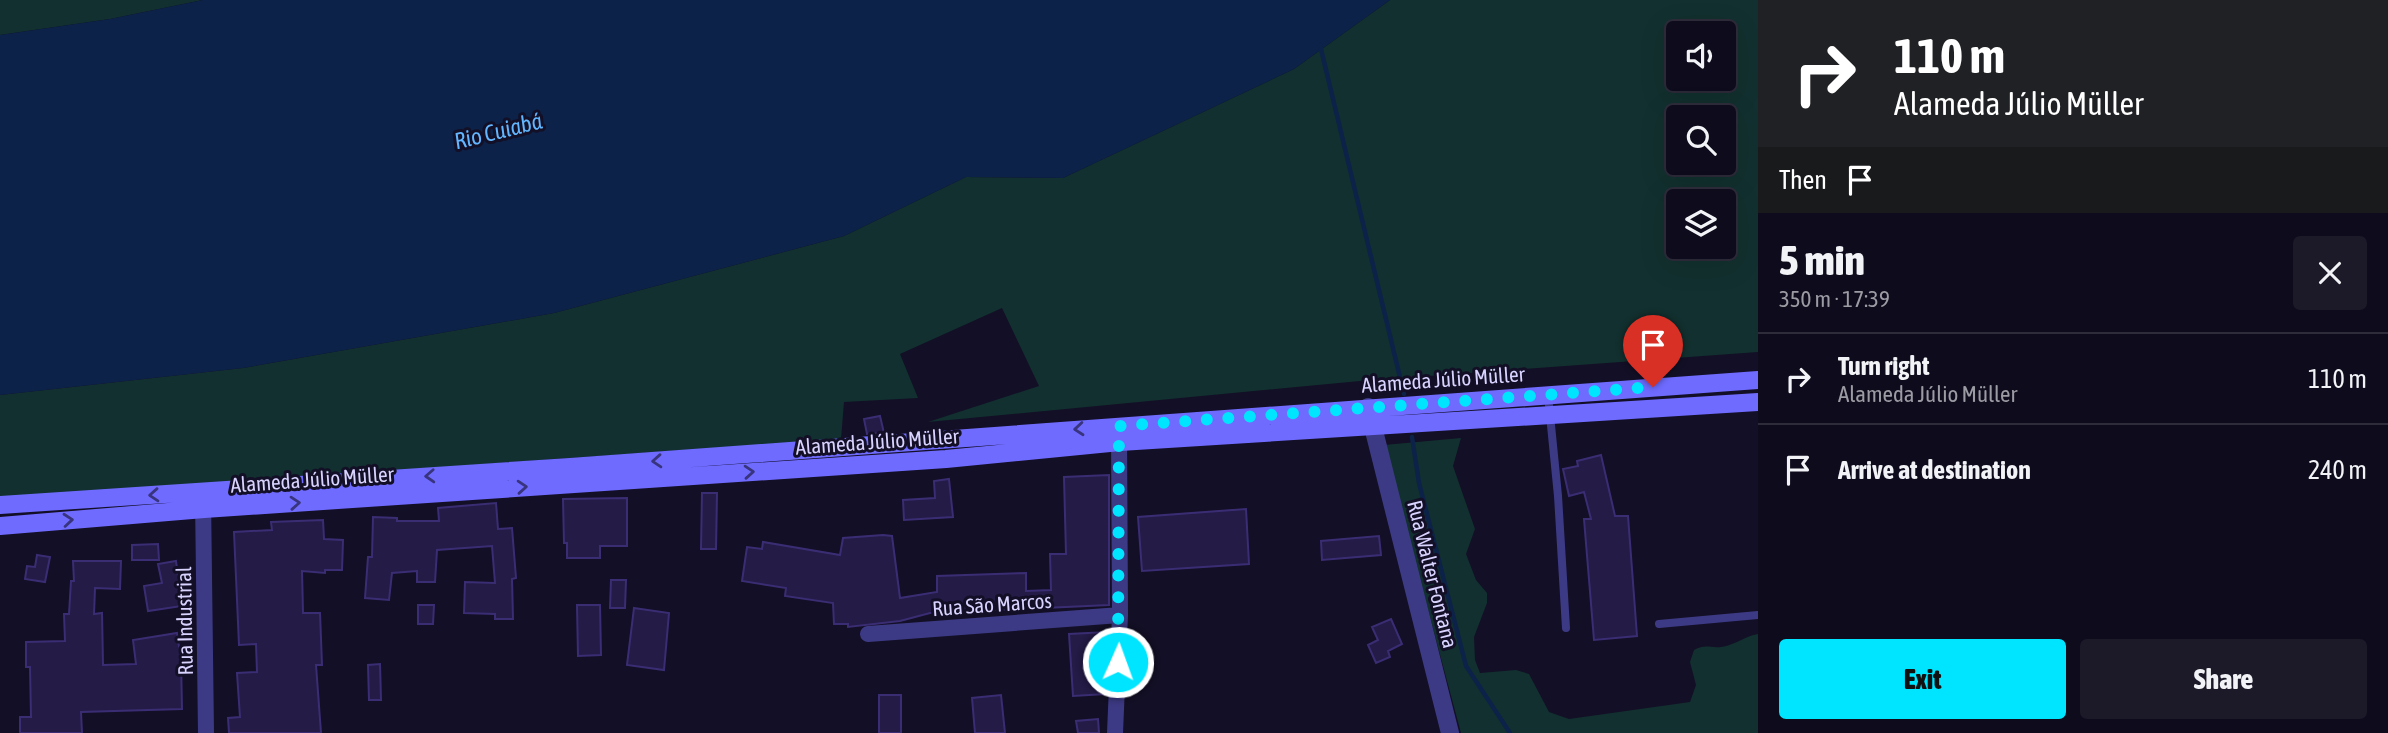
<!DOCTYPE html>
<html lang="en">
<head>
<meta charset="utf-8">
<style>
  body { margin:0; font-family:"Asap Condensed",sans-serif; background:#1c1929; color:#f1f3f6; height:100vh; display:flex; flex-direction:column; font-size:26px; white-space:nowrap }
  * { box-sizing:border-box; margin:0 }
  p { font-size:23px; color:#9b9ba3 }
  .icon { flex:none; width:38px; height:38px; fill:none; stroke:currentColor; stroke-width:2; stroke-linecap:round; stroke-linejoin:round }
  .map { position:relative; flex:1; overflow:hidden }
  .panel { display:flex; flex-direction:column; background:#0e0b1c; width:630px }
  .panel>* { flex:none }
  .top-card { background:#202124; color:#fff; overflow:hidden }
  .fabs { position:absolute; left:1666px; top:21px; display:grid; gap:14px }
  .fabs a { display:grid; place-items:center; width:70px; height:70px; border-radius:7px; background:#0e0b1c; box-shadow:0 7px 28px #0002,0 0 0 2px #2e2b3b; font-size:35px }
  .pin { position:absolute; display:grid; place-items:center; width:60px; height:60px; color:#fff; margin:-72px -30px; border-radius:50% 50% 50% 0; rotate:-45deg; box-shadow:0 0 7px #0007 }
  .pin .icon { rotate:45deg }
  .me { position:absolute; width:77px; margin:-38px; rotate:2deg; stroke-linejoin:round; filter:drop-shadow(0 0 5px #0008) }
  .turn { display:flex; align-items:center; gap:24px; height:147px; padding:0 21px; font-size:32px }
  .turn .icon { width:91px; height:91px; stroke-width:2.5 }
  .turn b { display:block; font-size:49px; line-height:60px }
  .then { display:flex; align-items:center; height:66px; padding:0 21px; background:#0003; gap:14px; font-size:26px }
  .round { display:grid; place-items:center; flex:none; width:74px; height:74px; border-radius:7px; background:#1c1929 }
  .summary { display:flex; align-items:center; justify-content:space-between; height:119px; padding:0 21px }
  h1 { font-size:42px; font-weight:800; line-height:52px }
  .primary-button { display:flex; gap:14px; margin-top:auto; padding:14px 21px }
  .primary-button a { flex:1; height:80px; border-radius:7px; background:#00e5ff; color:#111; font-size:28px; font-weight:800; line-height:80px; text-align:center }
  .primary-button a+a { background:#1c1929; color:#f1f3f6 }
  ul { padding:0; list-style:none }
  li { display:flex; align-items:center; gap:21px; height:91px; padding:0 21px; border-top:2px solid #2e2b3b }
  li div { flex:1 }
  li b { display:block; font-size:26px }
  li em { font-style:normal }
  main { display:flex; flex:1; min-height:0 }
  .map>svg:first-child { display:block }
  .green { fill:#12302f; fill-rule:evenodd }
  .water { fill:#0c2248 }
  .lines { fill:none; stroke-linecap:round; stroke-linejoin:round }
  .stream { stroke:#0c2248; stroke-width:4.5 }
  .building { fill:#241b47; stroke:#3b2d73; stroke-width:2 }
  .service { stroke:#3d3a85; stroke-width:8 }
  .minor { stroke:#3d3a85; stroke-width:16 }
  .tertiary { stroke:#3d3a85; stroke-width:18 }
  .secondary { stroke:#6f6bff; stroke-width:18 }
  .oneway { stroke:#38347d }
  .route { stroke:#00e5ff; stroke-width:12; stroke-dasharray:0 21.6 }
  .labels { text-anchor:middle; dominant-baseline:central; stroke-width:6; stroke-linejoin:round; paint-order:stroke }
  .street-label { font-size:21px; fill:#d9d4ff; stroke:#130f26 }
  .water-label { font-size:23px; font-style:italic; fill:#62b6ff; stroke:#130f26 }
</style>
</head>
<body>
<main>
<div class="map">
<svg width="1758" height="733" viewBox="0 0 1758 733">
  <rect width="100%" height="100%" fill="#130f26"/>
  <!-- green -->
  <path class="green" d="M0,0H203L110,19L0,35Z
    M1390,0H1758V352L1360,381L928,422L1039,386L1002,308L900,354L918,398L844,402L841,439L0,498V395L243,368L554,313L844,236L966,177L1063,178L1294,69ZM1678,33H1724V79H1678ZM1678,117H1724V163H1678ZM1678,201H1724V247H1678Z
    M1461,438L1453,466L1475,529L1466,554L1476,580L1487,593V603L1474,637L1475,660L1480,673L1516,670L1529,674L1549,712L1569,719L1690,702L1696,685L1690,662L1694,650C1705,644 1709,648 1721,647C1733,646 1745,636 1758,634V733H1461L1384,445Z"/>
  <!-- water -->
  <path class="water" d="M203,0H1390L1294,69L1063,178L966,177L844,236L554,313L243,368L0,395V35L110,19Z"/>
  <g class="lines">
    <!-- stream -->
    <path class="stream" d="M1320,45L1404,394
      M1412,437L1419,483L1466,666L1510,733"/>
  </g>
  <!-- building -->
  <path class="building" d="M880,416L884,433L867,434L864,419Z
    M1601,455L1615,516H1628L1637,636L1594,640L1584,519H1591L1584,492L1569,496L1563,469L1578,466L1577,461Z
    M1109,475V605L930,613L900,621L848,627V624H834L833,603L785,596L786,588L742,581L747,547L762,549L763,542L840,555L843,538L883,535L892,536L900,598L937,592V576L1026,573V591L1051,590L1050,554H1066L1064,477Z
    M949,479L953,517L904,520L903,500L935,498L934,481Z
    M702,493H717L716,549H701Z
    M627,498V546H600V558H567V543H564L563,499Z
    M496,503L498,529L512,528L516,578L512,579L513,619H495V614L464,613L465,582L495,583L492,546L437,550L435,582H417V571L392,573L389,600L365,598L368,557H372L373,517L397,518V521H439L438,508Z
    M1246,509L1249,564L1142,571L1138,517Z
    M323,520L324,539L343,540L342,570H325V573L302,571L303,613H320L322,665H316L321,733H229L228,718L240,717L237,673L257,672L256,644L239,645L234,532L272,530L271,522Z
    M1379,536L1381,555L1322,560L1321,541Z
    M158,544L159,560H132V545Z
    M37,555L50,557L45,582L25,579L27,566L35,567Z
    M73,561H121L120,589L95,588L94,614L102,613L103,665L136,664L133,640L177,633L181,660L182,709L81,712L82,733H20V717H31L30,667H26V642L65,641L64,614H69L71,581H74Z
    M176,561L182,606L148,611L144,586L162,583L158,564Z
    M611,580H626L625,608H610Z
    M418,605H434L433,624H418Z
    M577,605H600L601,655L578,656Z
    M634,608L669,613L664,670L627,665Z
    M1391,619L1402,644L1388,651L1390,657L1376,663L1368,645L1378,640L1372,627Z
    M1107,632L1108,661H1104L1106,694L1073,696L1069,634Z
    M380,664L381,700H369L368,665Z
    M879,695H901V733H879Z
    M1001,695L1005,733H975L972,698Z
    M1098,719L1099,733H1078L1076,721Z"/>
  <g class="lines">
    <!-- service -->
    <path class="service" d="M1548,395L1558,496L1566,628
      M1659,624L1758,615"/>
    <!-- minor -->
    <path class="minor" d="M203,497L206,733
      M868,634L1120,615
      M1115,733L1120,615L1119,431"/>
    <!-- tertiary -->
    <path class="tertiary" d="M1368,407L1450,733"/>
    <!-- secondary -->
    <path class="secondary" d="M0,505L570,467L1758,380
      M0,526L204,509L946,459L1120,442L1758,402"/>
  </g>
  <!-- one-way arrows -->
  <defs><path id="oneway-chevron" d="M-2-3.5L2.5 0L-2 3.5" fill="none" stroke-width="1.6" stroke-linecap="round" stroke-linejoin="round" transform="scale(1.75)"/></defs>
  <g class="oneway">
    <use href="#oneway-chevron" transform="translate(1079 429) rotate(175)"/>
    <use href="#oneway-chevron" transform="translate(657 461) rotate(176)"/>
    <use href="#oneway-chevron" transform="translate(749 472) rotate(-4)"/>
    <use href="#oneway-chevron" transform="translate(430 476) rotate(177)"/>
    <use href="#oneway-chevron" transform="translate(522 487) rotate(-4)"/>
    <use href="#oneway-chevron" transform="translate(154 495) rotate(176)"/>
    <use href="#oneway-chevron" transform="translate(295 503) rotate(-4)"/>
    <use href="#oneway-chevron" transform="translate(68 520) rotate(-5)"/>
  </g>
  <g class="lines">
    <!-- route -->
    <path class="route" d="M1118,662L1119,426L1653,387"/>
  </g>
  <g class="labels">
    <!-- street labels -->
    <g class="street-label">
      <text transform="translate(1443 379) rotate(-4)">Alameda Júlio Müller</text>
      <text transform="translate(877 441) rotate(-4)">Alameda Júlio Müller</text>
      <text transform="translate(312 479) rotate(-4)">Alameda Júlio Müller</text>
      <text transform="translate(1433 574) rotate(76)">Rua Walter Fontana</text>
      <text transform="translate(992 604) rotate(-4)">Rua São Marcos</text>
      <text transform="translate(184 621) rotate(-91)">Rua Industrial</text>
    </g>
    <!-- water labels -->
    <g class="water-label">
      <text transform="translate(498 131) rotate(-14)">Rio Cuiabá</text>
    </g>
  </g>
</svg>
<div class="fabs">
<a><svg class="icon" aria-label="sound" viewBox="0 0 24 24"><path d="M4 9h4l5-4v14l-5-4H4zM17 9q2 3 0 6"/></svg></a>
<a><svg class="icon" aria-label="search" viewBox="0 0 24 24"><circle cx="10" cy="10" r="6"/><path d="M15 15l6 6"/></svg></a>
<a><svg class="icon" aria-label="layers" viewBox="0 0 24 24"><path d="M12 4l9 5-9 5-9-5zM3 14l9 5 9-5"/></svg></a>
</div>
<div class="pin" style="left:1653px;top:387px;background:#d93025"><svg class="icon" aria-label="arrive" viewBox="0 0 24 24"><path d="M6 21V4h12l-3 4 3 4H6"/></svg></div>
<svg class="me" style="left:1118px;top:662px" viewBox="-20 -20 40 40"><circle r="17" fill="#00e5ff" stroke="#fff" stroke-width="3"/><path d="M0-11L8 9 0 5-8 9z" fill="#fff"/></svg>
</div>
<section class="panel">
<div class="top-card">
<div class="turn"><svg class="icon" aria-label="right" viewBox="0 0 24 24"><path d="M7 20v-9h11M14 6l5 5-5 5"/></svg><div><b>110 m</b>Alameda Júlio Müller</div></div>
<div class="then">Then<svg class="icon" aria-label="arrive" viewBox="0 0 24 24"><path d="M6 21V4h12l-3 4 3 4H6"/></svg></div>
</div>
<div class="summary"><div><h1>5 min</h1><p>350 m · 17:39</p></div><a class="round"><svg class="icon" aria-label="close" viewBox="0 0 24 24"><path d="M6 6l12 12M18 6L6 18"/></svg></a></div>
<ul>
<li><svg class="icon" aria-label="right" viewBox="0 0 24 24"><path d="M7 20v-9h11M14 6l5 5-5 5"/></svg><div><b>Turn right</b><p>Alameda Júlio Müller</p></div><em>110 m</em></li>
<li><svg class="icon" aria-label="arrive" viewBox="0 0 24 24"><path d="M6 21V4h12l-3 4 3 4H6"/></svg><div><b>Arrive at destination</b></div><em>240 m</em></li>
</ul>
<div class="primary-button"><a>Exit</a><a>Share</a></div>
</section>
</main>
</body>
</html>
